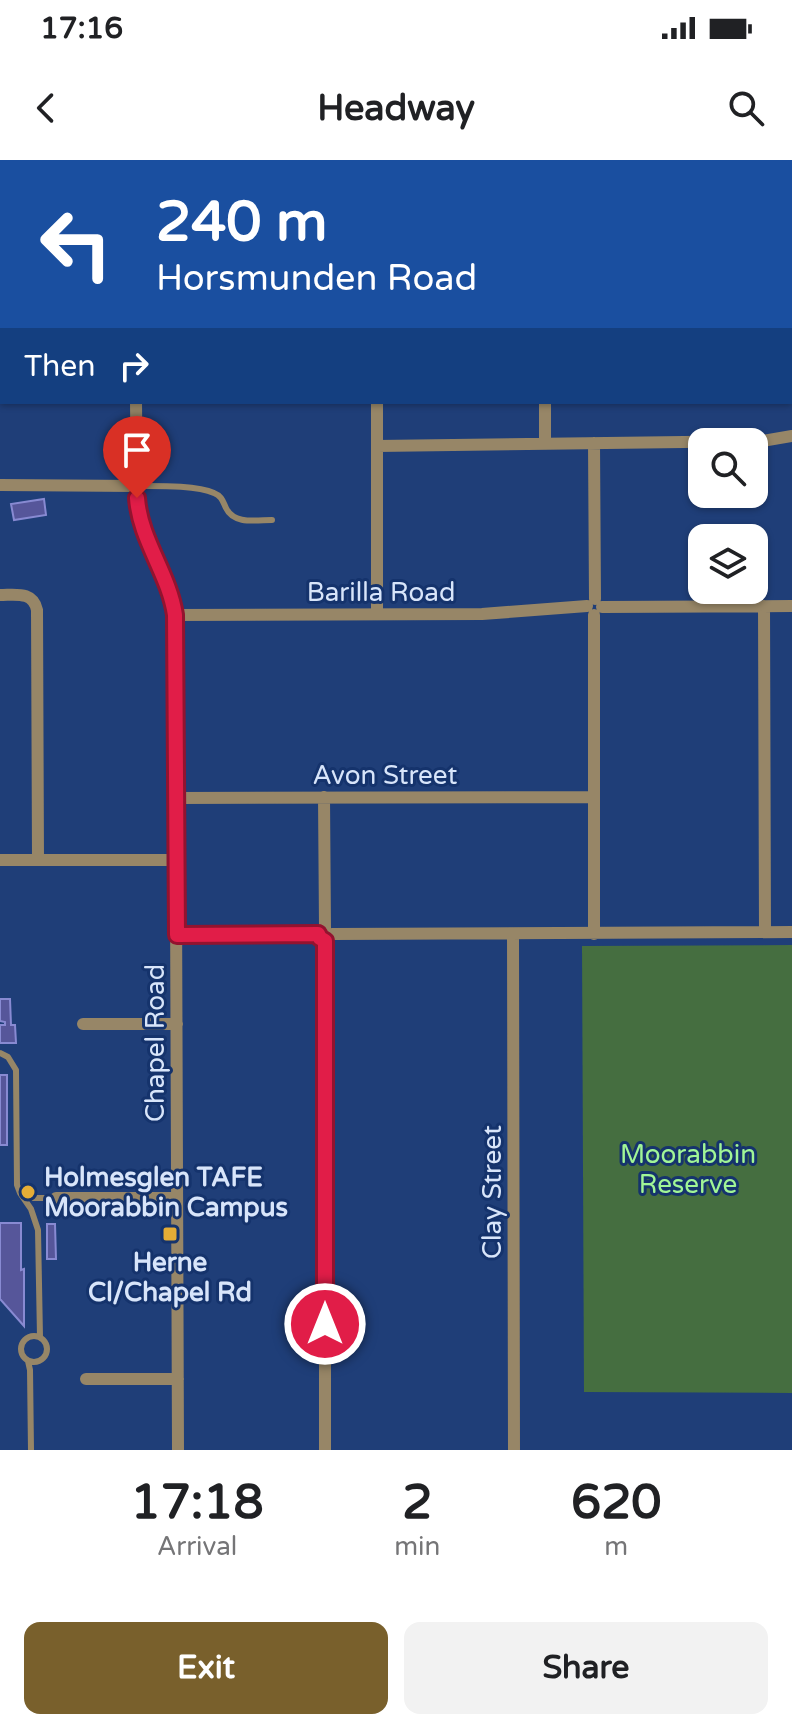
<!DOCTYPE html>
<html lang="en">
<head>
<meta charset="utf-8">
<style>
  body { margin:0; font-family:"Varela Round",sans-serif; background:#f2f2f2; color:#202124; height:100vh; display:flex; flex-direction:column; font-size:30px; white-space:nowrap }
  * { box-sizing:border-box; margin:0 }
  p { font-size:26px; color:#757577 }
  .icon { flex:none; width:44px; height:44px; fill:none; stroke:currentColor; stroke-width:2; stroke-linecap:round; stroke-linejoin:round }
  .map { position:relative; height:1290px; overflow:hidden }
  .drawer { display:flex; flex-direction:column; background:#fff; flex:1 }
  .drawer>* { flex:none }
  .hud { position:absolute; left:0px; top:0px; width:792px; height:244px; box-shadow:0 2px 6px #0004; background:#1a4fa0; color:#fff; overflow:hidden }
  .buttons { position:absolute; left:688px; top:268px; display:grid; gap:16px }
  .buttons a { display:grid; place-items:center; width:80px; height:80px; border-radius:16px; background:#fff; box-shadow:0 2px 6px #0004; font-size:40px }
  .pin { position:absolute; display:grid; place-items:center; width:68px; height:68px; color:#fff; margin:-82px -34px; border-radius:50% 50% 50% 0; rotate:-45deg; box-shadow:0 0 8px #0007 }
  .pin .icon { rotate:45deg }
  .me { position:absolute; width:88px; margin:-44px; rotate:0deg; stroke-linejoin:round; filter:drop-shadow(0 0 6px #0008) }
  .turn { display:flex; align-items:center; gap:28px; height:168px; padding:0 24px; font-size:36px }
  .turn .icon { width:104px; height:104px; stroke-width:2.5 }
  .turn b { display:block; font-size:56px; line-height:68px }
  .then { display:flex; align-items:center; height:76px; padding:0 24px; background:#0003; gap:16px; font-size:30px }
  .eta { display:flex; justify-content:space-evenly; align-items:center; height:136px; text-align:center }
  .eta b { font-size:48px; font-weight:800; line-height:56px }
  .button { display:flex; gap:16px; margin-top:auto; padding:16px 24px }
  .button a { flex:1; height:92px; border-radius:16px; background:#79602c; color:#fff; font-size:32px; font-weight:800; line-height:92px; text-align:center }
  .button a+a { background:#f2f2f2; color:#202124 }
  .status { display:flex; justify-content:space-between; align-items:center; height:56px; padding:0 40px; background:#fff; direction:ltr }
  .status svg { height:22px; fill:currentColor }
  header { display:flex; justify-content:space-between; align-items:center; height:104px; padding:0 24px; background:#fff; font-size:36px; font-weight:800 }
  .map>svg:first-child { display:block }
  .green { fill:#456e40 }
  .building { fill:#56569a; stroke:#888ad2; stroke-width:2 }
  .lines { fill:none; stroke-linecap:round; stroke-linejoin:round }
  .lane { stroke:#978667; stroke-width:6 }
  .street { stroke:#978667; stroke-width:12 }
  .route-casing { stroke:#92132f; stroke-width:20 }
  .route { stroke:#e11d48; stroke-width:14 }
  .poi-dot { fill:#e5ad36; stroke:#15336c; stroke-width:3 }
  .labels { text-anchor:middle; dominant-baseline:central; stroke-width:6; stroke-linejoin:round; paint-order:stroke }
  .street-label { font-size:26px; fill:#d8e5fa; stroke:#15336c }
  .park-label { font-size:26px; fill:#a1f596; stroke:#15336c }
  .poi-label { font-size:26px; font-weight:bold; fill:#d8e5fa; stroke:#15336c; text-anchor:start }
</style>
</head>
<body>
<div class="status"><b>17:16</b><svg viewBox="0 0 49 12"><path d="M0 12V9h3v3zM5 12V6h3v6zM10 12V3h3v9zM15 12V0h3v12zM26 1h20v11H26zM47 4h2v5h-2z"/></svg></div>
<header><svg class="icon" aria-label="back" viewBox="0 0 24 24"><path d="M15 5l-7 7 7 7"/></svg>Headway<svg class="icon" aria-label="search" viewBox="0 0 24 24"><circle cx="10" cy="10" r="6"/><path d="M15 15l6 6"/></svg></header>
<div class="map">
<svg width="792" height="1290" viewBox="0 0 792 1290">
  <rect width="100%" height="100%" fill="#1f3e78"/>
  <!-- green -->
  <path class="green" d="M792,785V1233L584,1232L582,786Z"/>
  <!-- building -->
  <path class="building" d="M44,339L46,355L14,360L11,344Z
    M0,839H10L11,865H15L16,883H0V865H5V862L0,861Z
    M0,915H7V985H0Z
    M0,1063H21V1110L24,1109V1166L0,1139Z
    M47,1064H55L56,1099H47Z"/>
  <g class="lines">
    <!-- lane -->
    <path class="lane" d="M137,326C157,326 197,325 214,333C222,336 223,342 226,348C234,365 257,360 272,360
      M0,893L8,897L16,910L17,1025L20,1033L31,1049L38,1070L40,1177
      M24,1038H56
      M21 1189a13 13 0 1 1 26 0a13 13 0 1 1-26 0Z
      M28,1201L30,1210L31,1290"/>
    <!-- street -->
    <path class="street" d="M134,0V2
      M380,0V2
      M545,0V2
      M0,29H2
      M790,129H792
      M136,242L137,338L140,361L170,429L175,455L178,1290
      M594,283L595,439
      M545,284V242
      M377,286L762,281L792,276
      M0,325L137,326
      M0,435C16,435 33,431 37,450L38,700
      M764,446L765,772
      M602,447L792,446
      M377,454V242
      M175,455L482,454L587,446
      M324,637L325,768
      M177,638L594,637
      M0,700H177
      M332,774L792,772
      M513,774L514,1290
      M594,774V455
      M177,775L318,774
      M83,864H177
      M56,1038H177
      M86,1219H178
      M325,1290V781"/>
  </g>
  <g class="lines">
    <defs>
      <path id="route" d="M137,338C140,380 169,414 175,455L177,775L318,774L320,778L325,781V1164"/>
    </defs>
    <!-- route casing -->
    <use href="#route" class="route-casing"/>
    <!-- route -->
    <use href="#route" class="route"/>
  </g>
  <!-- markers -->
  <g class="poi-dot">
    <circle cx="28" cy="1032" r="8"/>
    <rect x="162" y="1066" width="16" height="16" rx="4"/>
  </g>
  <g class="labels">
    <!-- street labels -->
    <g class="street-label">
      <text x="381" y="432">Barilla Road</text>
      <text x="385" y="615">Avon Street</text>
      <text transform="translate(155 883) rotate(-90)">Chapel Road</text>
      <text transform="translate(492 1032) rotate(-90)">Clay Street</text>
    </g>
    <!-- park labels -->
    <g class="park-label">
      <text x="688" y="994">Moorabbin<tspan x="688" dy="30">Reserve</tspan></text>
    </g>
    <!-- poi labels -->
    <g class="poi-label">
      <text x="44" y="1017">Holmesglen TAFE<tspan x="44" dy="30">Moorabbin Campus</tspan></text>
      <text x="170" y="1102" text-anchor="middle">Herne<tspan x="170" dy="30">Cl/Chapel Rd</tspan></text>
    </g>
  </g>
</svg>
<div class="buttons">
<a><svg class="icon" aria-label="search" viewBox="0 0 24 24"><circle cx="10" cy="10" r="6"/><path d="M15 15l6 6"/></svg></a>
<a><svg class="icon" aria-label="layers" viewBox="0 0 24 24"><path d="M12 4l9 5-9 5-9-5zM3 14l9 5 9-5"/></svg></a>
</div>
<div class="pin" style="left:137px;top:338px;background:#d93025"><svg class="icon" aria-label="arrive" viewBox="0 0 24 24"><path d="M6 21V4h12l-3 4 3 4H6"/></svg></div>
<svg class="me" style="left:325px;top:1164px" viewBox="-20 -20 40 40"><circle r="17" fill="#e11d48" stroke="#fff" stroke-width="3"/><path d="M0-11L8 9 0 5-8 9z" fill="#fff"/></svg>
<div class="hud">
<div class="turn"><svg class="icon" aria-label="left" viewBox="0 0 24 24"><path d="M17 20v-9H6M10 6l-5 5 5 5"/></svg><div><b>240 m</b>Horsmunden Road</div></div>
<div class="then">Then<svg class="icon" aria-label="right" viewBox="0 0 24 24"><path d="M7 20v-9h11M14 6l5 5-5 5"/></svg></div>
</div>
</div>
<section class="drawer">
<div class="eta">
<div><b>17:18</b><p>Arrival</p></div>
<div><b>2</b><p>min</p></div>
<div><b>620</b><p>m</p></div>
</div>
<div class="button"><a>Exit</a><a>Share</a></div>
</section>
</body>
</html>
